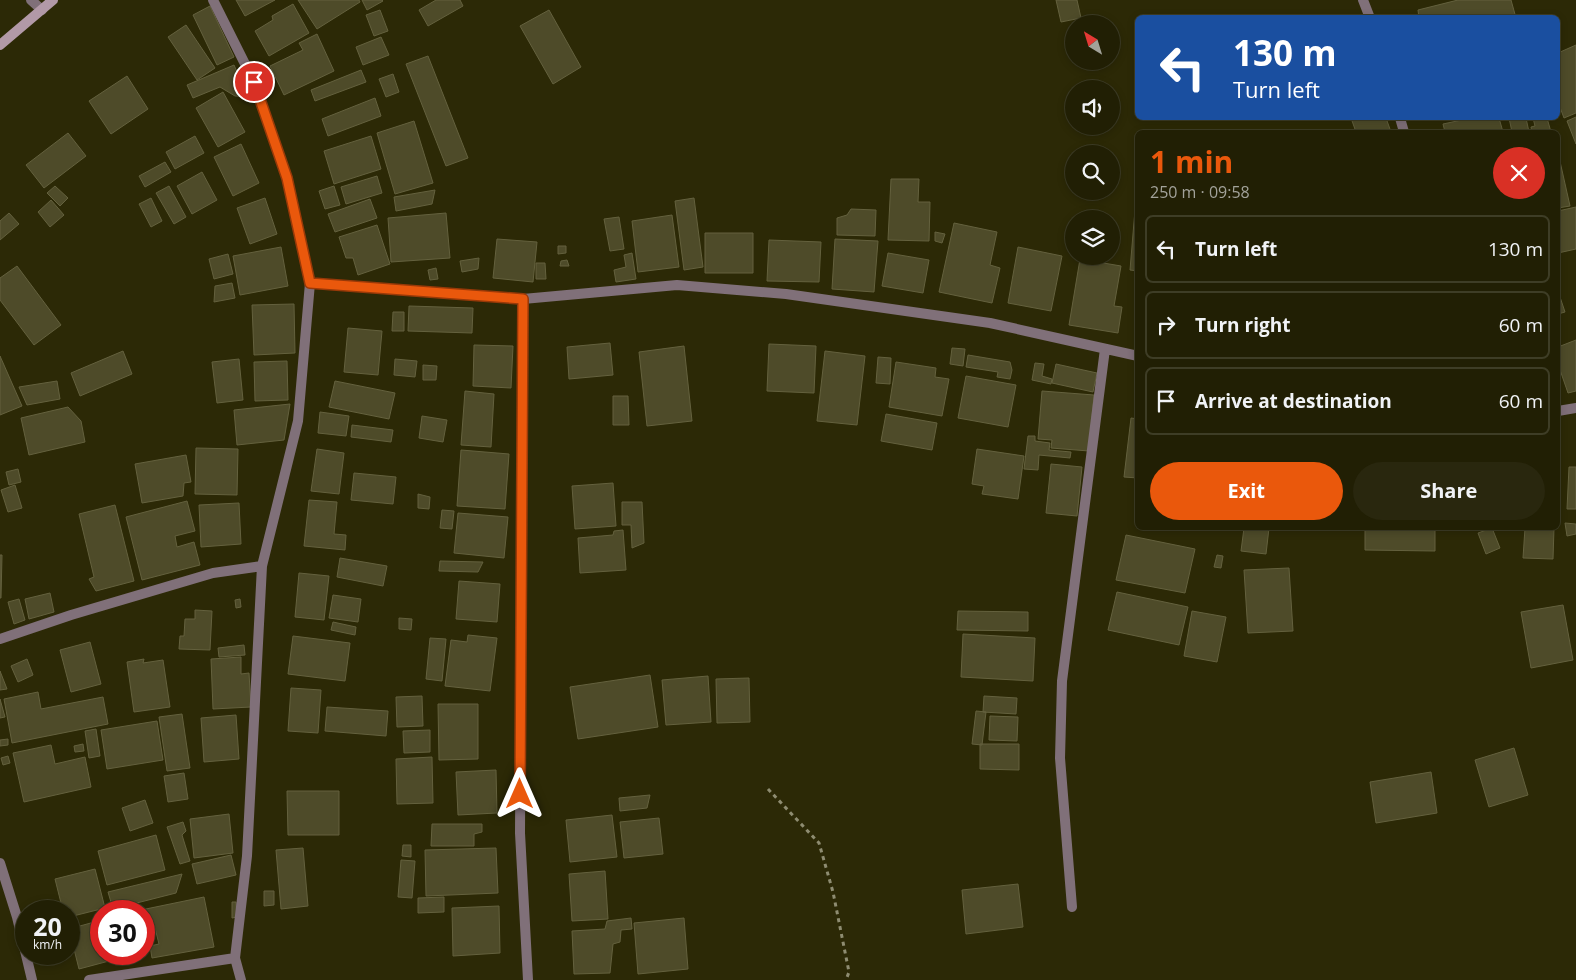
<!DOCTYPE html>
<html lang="en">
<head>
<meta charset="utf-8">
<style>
  body { margin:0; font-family:"Open Sans",sans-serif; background:#29270e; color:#f1f3f6; height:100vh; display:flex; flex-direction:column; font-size:19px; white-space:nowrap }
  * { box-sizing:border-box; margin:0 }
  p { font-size:16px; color:#a2a29a }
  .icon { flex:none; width:28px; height:28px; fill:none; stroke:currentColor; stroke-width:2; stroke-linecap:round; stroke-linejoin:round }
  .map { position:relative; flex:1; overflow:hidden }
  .sheet { position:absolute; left:1135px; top:130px; width:425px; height:400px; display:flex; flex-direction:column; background:#211f04; border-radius:8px; box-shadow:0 2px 8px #0003,0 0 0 1px #3e3d26 }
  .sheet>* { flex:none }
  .top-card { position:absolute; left:1135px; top:15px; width:425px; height:105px; border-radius:8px; box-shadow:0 2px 8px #0003,0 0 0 1px #3e3d26; background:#1a4fa0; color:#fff; overflow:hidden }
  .needle { width:32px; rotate:322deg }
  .controls { position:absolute; left:1065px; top:15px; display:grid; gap:10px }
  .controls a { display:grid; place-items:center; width:55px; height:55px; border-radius:50%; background:#211f04; box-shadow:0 2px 8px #0003,0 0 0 1px #3e3d26; font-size:25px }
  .speed { position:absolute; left:15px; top:900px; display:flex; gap:10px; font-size:25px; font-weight:700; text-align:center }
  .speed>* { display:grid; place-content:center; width:65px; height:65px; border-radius:50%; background:#211f04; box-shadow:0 2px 8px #0003,0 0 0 1px #3e3d26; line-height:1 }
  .speed small { font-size:12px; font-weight:400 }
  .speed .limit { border:8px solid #d22; background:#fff; color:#111 }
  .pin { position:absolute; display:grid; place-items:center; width:42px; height:42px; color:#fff; margin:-21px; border:2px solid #fff; border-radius:50%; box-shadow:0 1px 5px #0007 }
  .me { position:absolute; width:55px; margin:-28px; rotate:0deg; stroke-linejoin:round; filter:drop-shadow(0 0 4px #0008) }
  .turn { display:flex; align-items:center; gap:18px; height:105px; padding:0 15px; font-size:22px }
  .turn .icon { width:65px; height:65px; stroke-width:2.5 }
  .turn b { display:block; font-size:35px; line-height:42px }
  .round { display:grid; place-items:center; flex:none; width:52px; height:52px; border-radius:26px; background:#29270e }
  .head { display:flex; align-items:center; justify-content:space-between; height:85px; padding:0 15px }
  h1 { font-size:30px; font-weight:700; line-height:38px; color:#ea580c }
  .action { display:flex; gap:10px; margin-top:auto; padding:10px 15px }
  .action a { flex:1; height:58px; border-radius:30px; background:#ea580c; color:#fff; font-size:20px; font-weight:700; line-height:58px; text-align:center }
  .action a+a { background:#29270e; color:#f1f3f6 }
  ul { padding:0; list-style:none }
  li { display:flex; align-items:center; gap:15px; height:68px; margin:0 10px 8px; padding:0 5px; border:2px solid #3e3d26; border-radius:8px }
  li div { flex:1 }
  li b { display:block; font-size:19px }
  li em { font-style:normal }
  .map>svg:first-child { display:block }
  .building { fill:#4e4b29; stroke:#64613e }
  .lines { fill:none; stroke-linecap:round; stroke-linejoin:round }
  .path { stroke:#8e8c71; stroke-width:3; stroke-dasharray:4 4; stroke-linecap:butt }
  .minor { stroke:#807079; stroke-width:10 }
  .tertiary { stroke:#807079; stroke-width:10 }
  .secondary { stroke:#b299a7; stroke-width:10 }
  .route-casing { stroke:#983908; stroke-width:12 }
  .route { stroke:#ea580c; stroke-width:9 }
</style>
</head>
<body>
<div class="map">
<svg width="1576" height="980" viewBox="0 0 1576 980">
  <rect width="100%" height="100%" fill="#2c2906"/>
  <!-- building -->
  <path class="building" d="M236,0H275L245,16Z
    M298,0H359L360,2L317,29Z
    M362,0H382L383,1L367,10Z
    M436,0H460L463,6L428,26L419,10Z
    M1056,0H1077L1081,18L1061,22Z
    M1458,0H1511L1516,18H1419L1418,10Z
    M293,4L309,33L269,56L255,31L273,20L272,16Z
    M210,6L234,57L217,65L193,15Z
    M380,10L388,31L374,36L366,15Z
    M549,10L581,67L553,84L520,26Z
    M186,25L215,68L197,80L168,37Z
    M317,34L334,71L284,95L270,66L303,50L299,43Z
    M381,37L389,55L363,65L356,47Z
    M1576,45V113L1564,118L1558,102V53Z
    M428,56L468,158L446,166L406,64Z
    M234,65L248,97L235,96L220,87L193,98L187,85Z
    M361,70L366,82L315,101L311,90Z
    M393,74L399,92L386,97L379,79Z
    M127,76L148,109L111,134L89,101Z
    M223,92L245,132L218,147L196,108Z
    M375,98L381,116L328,136L322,119Z
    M1576,117V144L1567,121Z
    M1351,118H1386L1391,132H1356Z
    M1471,118H1499L1503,132H1445L1443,124Z
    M1509,118H1526L1529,132H1512Z
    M1533,118H1547L1551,132H1532L1531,127L1535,126Z
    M414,121L433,183L395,194L377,133Z
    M68,133L86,156L44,188L26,165Z
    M195,136L204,153L175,169L166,152Z
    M371,136L381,169L334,184L324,151Z
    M241,144L259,183L233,196L214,157Z
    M1558,157H1559L1570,206L1558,208Z
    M165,162L171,172L145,187L139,176Z
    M202,172L217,200L192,214L177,186Z
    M377,176L382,193L346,204L341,187Z
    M891,179H919L918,202H930L929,241L888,240Z
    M55,186L68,198L60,206L47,193Z
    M169,186L186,217L174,224L156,193Z
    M334,186L340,205L325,209L319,191Z
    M435,190L432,204L396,211L394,197Z
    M151,198L162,221L151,227L139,204Z
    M265,198L277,234L250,244L237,208Z
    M694,198L703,267L684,270L675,201Z
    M1136,198H1138V271L1130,270Z
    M370,199L377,218L335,232L328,214Z
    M51,200L64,215L50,227L38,212Z
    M1576,207V249L1558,253V211Z
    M851,209L876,210L875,236L837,235V218L847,215Z
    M9,213L19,224L0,240V221Z
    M446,213L450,258L391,262L388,218Z
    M672,215L679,267L638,272L632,221Z
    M619,217L624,249L610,251L604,219Z
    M954,223L997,232L990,265L1000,268L992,303L939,292Z
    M377,225L390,264L358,275L353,258H346L339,237Z
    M935,232L945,234L942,243L935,241Z
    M705,233H753V273H705Z
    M497,239L537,242L533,282L493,278Z
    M835,239L878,241L874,292L832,289Z
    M769,240L821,242L819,282L767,281Z
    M558,246H566V253L558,254Z
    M281,247L288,286L240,295L233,256Z
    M1018,247L1062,256L1051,311L1008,303Z
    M632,253L636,279L616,282L614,270L626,267L624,255Z
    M888,253L929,260L923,293L882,286Z
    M228,254L233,274L214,279L209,259Z
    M479,258L478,269L462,272L460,261Z
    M1080,259L1121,266L1114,306L1122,307L1118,333L1069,325Z
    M567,260L569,266H560L561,261Z
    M536,263H545L546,279H536Z
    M17,266L61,325L34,345L0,300V278Z
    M436,268L438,279L430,280L428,270Z
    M232,283L235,298L214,302L215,286Z
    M1558,291L1565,312L1558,314Z
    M294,304L295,353L254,355L252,305Z
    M409,306L473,308L472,333L408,331Z
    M393,312H404V331H392Z
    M348,328L382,331L378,375L344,372Z
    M1576,340V391L1568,393L1558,364V347Z
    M610,343L613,375L569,379L567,347Z
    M769,344L816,346L814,393L767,391Z
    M474,345L513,346L511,388L473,386Z
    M684,346L692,421L647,426L639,352Z
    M952,348L965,349L963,366L950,364Z
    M123,351L132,374L80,396L71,373Z
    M825,351L865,356L857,425L817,421Z
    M968,355L1010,362L1012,370L1010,379L997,377L998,372L966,367Z
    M0,356L22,406L0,415Z
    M878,357L891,358L890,384L876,383Z
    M239,359L243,400L217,403L212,362Z
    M395,359L417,361L415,377L394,375Z
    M287,361L288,400L255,401L254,362Z
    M896,362L936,368L935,377L949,379L942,416L889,407Z
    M1035,363L1044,364L1042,376L1052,379L1051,384L1032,380Z
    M1056,364L1097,373L1093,392L1052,383Z
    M423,365L437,366L436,380H423Z
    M966,376L1016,385L1008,427L958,418Z
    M57,381L60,399L27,405L19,387Z
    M335,381L395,393L389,419L329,407Z
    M465,391L494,394L491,447L461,445Z
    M1042,391L1094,395L1089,451L1051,448L1052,440L1038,439Z
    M613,396H628L629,425H613Z
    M290,404L284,440L237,445L234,410Z
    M68,407L81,421L85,442L29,455L21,418Z
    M320,412L349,416L346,436L318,433Z
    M886,414L937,423L932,450L881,441Z
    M422,416L447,420L443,442L419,438Z
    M1131,418L1138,419V478L1124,477Z
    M352,425L393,430L391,442L351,437Z
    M1028,436H1035V441L1050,443L1049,450L1071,452L1070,458L1039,455L1038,470L1024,469Z
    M196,448L238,449L237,495L195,494Z
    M317,449L344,453L339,494L311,491Z
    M977,449L1024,456L1018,499L982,494L984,486L972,484Z
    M461,450L509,454L505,509L457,506Z
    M186,455L191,482L184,483L183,496L142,503L135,464Z
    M1051,464L1082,467L1077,516L1046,513Z
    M1569,467H1576V509H1567Z
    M18,469L21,482L9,485L6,472Z
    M354,473L396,477L393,504L351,500Z
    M613,483L616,526L575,529L572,486Z
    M15,485L22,508L8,512L1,490Z
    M418,494L430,497L429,509L418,508Z
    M309,500L337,502L334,534L346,535L345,550L304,546Z
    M187,501L195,531L175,536L177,547L194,542L200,565L142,580L126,517Z
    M622,502H642L644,543L632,548L631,525H622Z
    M239,503L241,544L201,547L199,505Z
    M115,505L134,581L96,591L89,579L94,577L79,514Z
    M442,510L454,511L452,529L440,528Z
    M458,513L508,517L504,558L454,553Z
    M1565,523L1576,524V534L1567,536Z
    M1244,528H1269L1266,554L1241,551Z
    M1365,528H1435V551L1365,550Z
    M1492,528L1500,548L1486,554L1478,533Z
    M1525,528H1554L1553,559L1523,558Z
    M623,530L626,570L580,573L578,538L613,535L614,531Z
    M1126,535L1195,549L1185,593L1116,580Z
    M0,555H2L1,598H0Z
    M1217,555L1223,556L1221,568L1214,567Z
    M340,558L387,566L383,586L337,577Z
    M440,561L483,562L478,572L439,571Z
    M1289,568L1293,631L1248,633L1244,570Z
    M299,573L329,576L324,620L295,617Z
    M459,581L500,584L497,622L456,619Z
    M1117,592L1188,607L1179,645L1108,630Z
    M50,593L54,612L29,619L25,599Z
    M333,595L361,599L358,622L329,618Z
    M19,599L25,620L14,624L8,602Z
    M240,599L241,607L236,608L235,600Z
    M1563,605L1573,660L1531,668L1521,612Z
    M195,610L212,611L210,650L179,649L180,636H184L185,619H195Z
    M958,611L1028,612V631L957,630Z
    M1192,611L1226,617L1217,662L1184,656Z
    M399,618L412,619L411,630L399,629Z
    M333,622L356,627L355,635L331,630Z
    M963,634L1035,638L1033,681L961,677Z
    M468,635L497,638L490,691L445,686L451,640L467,642Z
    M293,636L350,643L345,681L288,674Z
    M430,638L446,639L442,681L426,679Z
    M90,642L101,684L71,692L60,650Z
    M244,645L245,655L219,657L218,648Z
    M241,657V674L249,673L251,707L213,709L211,659Z
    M27,659L33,675L18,682L11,666Z
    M144,659L143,663L163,660L170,707L134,712L127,662Z
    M0,671L7,689L0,690Z
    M650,675L658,727L578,739L570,687Z
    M708,676L711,722L666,725L662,680Z
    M749,678L750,722L717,723L716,679Z
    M291,688L321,690L318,733L288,731Z
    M38,692L41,709L103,697L108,724L12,743L4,699Z
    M422,696L423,726L397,727L396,697Z
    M984,696L1017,698L1016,714L983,712Z
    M0,699L5,717L0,718Z
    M438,704H478V759L439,760Z
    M327,707L388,711L386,736L325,731Z
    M976,711L986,712L982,745L972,744Z
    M182,714L190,768L167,771L159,717Z
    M236,715L239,759L204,762L201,718Z
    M990,716L1018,717L1017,741L989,740Z
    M157,721L163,760L107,769L101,730Z
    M96,729L100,756L89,758L85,731Z
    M430,730V752L404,753L403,731Z
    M8,739V745L0,746V740Z
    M83,744L84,751L75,752L74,746Z
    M980,744H1019V770L980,769Z
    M51,745L55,764L85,757L91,787L24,802L13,753Z
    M1514,748L1528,795L1489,807L1475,760Z
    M8,756L10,763L3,765L1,758Z
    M432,757L433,803L397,804L396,759Z
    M496,770L497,813L458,815L456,772Z
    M1431,772L1437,813L1376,823L1370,782Z
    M184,773L188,799L168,802L164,776Z
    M287,791H339V835H288Z
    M650,795L647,808L620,811L619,798Z
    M145,800L153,823L130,831L122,808Z
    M229,814L233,853L194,858L190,819Z
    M612,815L617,857L570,862L566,820Z
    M659,818L663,854L624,858L620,822Z
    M183,822L186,831L182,835L190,861L180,864L167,827Z
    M432,824H482V832L474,834V846H431Z
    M156,835L165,870L107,885L98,851Z
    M403,845H411V857L402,856Z
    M303,848L308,906L281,909L276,850Z
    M496,848L498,893L426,896L425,850Z
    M231,855L236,875L197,884L192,864Z
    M401,860L415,861L412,898L398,897Z
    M95,869L105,908L69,917V911H63L55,879Z
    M605,871L608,919L572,921L569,874Z
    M182,874L176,893L113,909L108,892Z
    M1018,884L1023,927L966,934L962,890Z
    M264,891H274V905L264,906Z
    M204,897L214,947L152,958L150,946L159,944L155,928L145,930L144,911H141V910Z
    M444,897V912L418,913V898Z
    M232,902H236L237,917L232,918Z
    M499,906L500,953L453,956L452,908Z
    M631,918L632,929L621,930L620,942L613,944L610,973L574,974L572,931L605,929L607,921Z
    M684,918L688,969L638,974L634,923Z
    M98,921L101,932V954H107L109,961L79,969L69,929Z"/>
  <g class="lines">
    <!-- path -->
    <path class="path" d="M768,789L819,843L833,892L849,972L846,980"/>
    <!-- minor -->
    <path class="minor" d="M31,0L42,10
      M213,0L254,82L287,178L310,283L298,421L262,566L247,856L235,958L241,980
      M1363,0L1370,18
      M1400,118L1404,132
      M310,283L523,299L677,285L786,294L990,323L1138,356
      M523,299L520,833L528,980
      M1558,411L1576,408
      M0,639L71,615L213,573L262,566
      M1072,907L1060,758L1062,681L1105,349
      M89,980L235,958"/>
    <!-- tertiary -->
    <path class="tertiary" d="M0,863L17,917L32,980"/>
    <!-- secondary -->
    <path class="secondary" d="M0,45L53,0"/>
  </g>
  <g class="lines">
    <defs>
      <path id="route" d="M254,82L287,178L310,283L523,299L520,794"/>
    </defs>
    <!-- route casing -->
    <use href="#route" class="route-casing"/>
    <!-- route -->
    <use href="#route" class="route"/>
  </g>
</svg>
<div class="controls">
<a><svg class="needle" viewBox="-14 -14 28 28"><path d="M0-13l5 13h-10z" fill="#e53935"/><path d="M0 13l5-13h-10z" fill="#a2a29a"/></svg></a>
<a><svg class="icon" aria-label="sound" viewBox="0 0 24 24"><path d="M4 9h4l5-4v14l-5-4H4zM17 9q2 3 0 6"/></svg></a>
<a><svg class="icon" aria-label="search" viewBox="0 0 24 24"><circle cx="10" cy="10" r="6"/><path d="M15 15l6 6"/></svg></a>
<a><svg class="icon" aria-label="layers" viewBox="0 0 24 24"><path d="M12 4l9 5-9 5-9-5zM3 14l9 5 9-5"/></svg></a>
</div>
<div class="speed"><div>20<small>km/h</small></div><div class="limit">30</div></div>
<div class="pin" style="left:254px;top:82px;background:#d93025"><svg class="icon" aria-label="arrive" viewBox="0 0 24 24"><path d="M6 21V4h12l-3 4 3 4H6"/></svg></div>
<svg class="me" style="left:520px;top:794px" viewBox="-20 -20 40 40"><path d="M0-17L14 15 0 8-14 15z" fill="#ea580c" stroke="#fff" stroke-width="4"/></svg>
<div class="top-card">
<div class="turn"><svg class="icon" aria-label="left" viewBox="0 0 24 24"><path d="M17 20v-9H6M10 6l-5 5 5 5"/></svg><div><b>130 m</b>Turn left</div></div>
</div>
<section class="sheet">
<div class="head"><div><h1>1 min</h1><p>250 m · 09:58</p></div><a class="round" style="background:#d93025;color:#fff"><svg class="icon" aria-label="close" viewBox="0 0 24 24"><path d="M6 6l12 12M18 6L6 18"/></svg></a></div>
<ul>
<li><svg class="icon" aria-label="left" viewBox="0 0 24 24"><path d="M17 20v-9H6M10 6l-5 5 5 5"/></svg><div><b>Turn left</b></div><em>130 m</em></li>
<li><svg class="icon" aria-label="right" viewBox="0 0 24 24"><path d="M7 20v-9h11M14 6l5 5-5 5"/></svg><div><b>Turn right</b></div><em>60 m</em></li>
<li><svg class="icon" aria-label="arrive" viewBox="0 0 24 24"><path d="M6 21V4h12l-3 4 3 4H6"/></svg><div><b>Arrive at destination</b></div><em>60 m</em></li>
</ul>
<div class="action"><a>Exit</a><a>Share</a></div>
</section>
</div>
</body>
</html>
